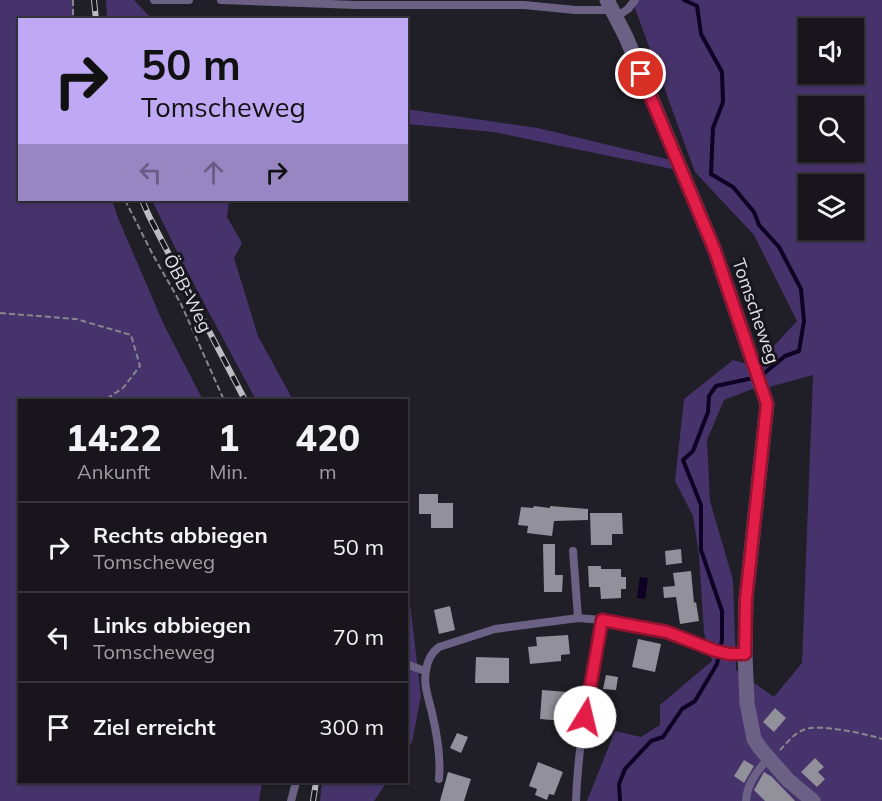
<!DOCTYPE html>
<html lang="de">
<head>
<meta charset="utf-8">
<style>
  body { margin:0; font-family:Mulish,sans-serif; background:#252329; color:#f1f3f6; height:100vh; display:flex; flex-direction:column; font-size:22px; white-space:nowrap }
  * { box-sizing:border-box; margin:0 }
  p { font-size:20px; color:#9f9fa3 }
  .icon { flex:none; width:33px; height:33px; fill:none; stroke:currentColor; stroke-width:2; stroke-linecap:round; stroke-linejoin:round }
  .map { position:relative; flex:1; overflow:hidden }
  .details { position:absolute; left:18px; top:399px; width:390px; height:384px; display:flex; flex-direction:column; background:#18161c; border-radius:0px; box-shadow:0 2px 4px #0004,0 0 0 2px #36353b }
  .details>* { flex:none }
  .guide { position:absolute; left:18px; top:18px; width:390px; height:183px; border-radius:0px; box-shadow:0 2px 4px #0004,0 0 0 2px #36353b; background:#bfa8f4; color:#111; overflow:hidden }
  .buttons { position:absolute; left:798px; top:18px; display:grid; gap:12px }
  .buttons a { display:grid; place-items:center; width:66px; height:66px; border-radius:0px; background:#18161c; box-shadow:0 2px 4px #0004,0 0 0 2px #36353b; font-size:30px }
  .pin { position:absolute; display:grid; place-items:center; width:51px; height:51px; color:#fff; margin:-26px; border:3px solid #fff; border-radius:50%; box-shadow:0 2px 6px #0007 }
  .me { position:absolute; width:66px; margin:-33px; rotate:9deg; stroke-linejoin:round; filter:drop-shadow(0 0 4px #0008) }
  .turn { display:flex; align-items:center; gap:21px; height:126px; padding:0 24px; font-size:27px }
  .turn .icon { width:78px; height:78px; stroke-width:2.5 }
  .turn b { display:block; font-size:42px; line-height:51px }
  .lanes { display:flex; align-items:center; height:57px; padding:0 24px; background:#0003; justify-content:center; gap:30px; direction:ltr }
  .lanes .off { opacity:.35 }
  .eta { display:flex; justify-content:space-evenly; align-items:center; height:102px; text-align:center }
  .eta b { font-size:36px; font-weight:800; line-height:42px }
  ul { padding:0; list-style:none }
  li { display:flex; align-items:center; gap:18px; height:90px; padding:0 24px; border-top:2px solid #36353b }
  li div { flex:1 }
  li b { display:block; font-size:22px }
  li em { font-style:normal }
  .map>svg:first-child { display:block }
  .green { fill:#46336b; fill-rule:evenodd }
  .water { fill:#0e0024 }
  .lines { fill:none; stroke-linecap:round; stroke-linejoin:round }
  .stream { stroke:#0e0024; stroke-width:4 }
  .building { fill:#92909a }
  .path { stroke:#88878e; stroke-width:2; stroke-dasharray:6 3; stroke-linecap:butt }
  .service { stroke:#6b6185; stroke-width:8 }
  .minor { stroke:#6b6185; stroke-width:15 }
  .rail-casing { stroke:#bdbcc2; stroke-width:6 }
  .rail { stroke:#17151d; stroke-width:4; stroke-dasharray:11; stroke-linecap:butt }
  .route-casing { stroke:#92132f; stroke-width:15 }
  .route { stroke:#e11d48; stroke-width:10 }
  .labels { text-anchor:middle; dominant-baseline:central; stroke-width:6; stroke-linejoin:round; paint-order:stroke }
  .street-label { font-size:18px; fill:#e3e2e8; stroke:#17151d }
</style>
</head>
<body>
<div class="map">
<svg width="882" height="801" viewBox="0 0 882 801">
  <rect width="100%" height="100%" fill="#201e26"/>
  <!-- green -->
  <path class="green" d="M0,0H72L75,19L20,20V200H112L118,218L164,325L203,400H20V782H262L259,801H0Z
    M106,0H134L152,19H107Z
    M632,0H882V801H587L615,731L641,737L660,725V705L712,661L704,633L699,555L693,516L675,481L684,399L733,360L747,364L755,388L724,400L707,440L710,501L733,580L736,670L774,697L802,663L813,375L769,387L761,360L797,321L754,235L695,172ZM808,28H854V74H808ZM808,106H854V152H808ZM808,184H854V230H808Z
    M406,109L538,128L675,161L677,170L494,132L407,124Z
    M152,200H228L229,202L227,217L242,243L234,258L258,336L293,400H256L183,264Z
    M406,570L421,696L412,742L407,751Z
    M322,782H387L374,801H320Z"/>
  <!-- water -->
  <path class="water" d="M640,577L648,578L645,599L637,598Z"/>
  <g class="lines">
    <!-- stream -->
    <path class="stream" d="M684,0L697,6L701,34L722,72L723,102L713,128L711,174L733,187L754,212L759,225L779,247L801,289L804,321L799,351L785,356L761,376
      M620,801L619,784L625,769L651,741L663,737L682,709L695,701L717,664L722,640V611L701,550V505L683,460L693,451L708,412L709,396L716,386L753,378"/>
  </g>
  <!-- building -->
  <path class="building" d="M419,494H438V503H453V528H431V514H419Z
    M534,506L550,508V506L588,509V520L554,521L552,536L527,533L528,526L518,525L521,507L533,508Z
    M590,513H622L623,534H612V545H591Z
    M543,544H555V575H563L562,592H544Z
    M681,549L682,563L666,565L665,551Z
    M588,566H601V569H621V577H626V589H621V598L601,599L600,587H589Z
    M691,571L694,603L696,602L699,621L680,624L676,597L664,598L663,587L675,586L673,573Z
    M450,606L455,630L439,634L434,610Z
    M568,635L570,654L561,655V661L530,664L528,647L537,646L536,637Z
    M638,639L661,644L655,672L632,667Z
    M476,657L509,658V683H475Z
    M606,675L618,677L616,690L603,689Z
    M542,690L567,692L566,698H569L568,713H565L564,721L540,719Z
    M775,708L786,718L774,732L763,722Z
    M457,733L468,737L461,753L450,748Z
    M815,758L824,767L818,772L825,779L817,787L801,772Z
    M744,760L754,766L744,783L734,776Z
    M538,762L563,772L554,795L549,794L547,800L535,795L537,789L529,786Z
    M448,772L471,779L464,801H440Z
    M764,772L772,777L795,801H765L754,790Z"/>
  <g class="lines">
    <!-- path -->
    <path class="path" d="M73,0V20
      M125,200L153,255L181,304L224,400
      M0,313L76,319L131,335L140,366L123,388L105,400
      M780,750C787,743 795,732 806,729C819,724 868,734 882,739"/>
    <!-- service -->
    <path class="service" d="M154,0H189
      M221,0L356,5H524L575,10H612
      M616,17L628,9L635,0
      M573,551L578,618
      M406,664L425,671
      M439,779C441,757 437,734 432,713C429,700 423,684 426,671C427,661 431,653 439,647L495,629L578,618L602,620L667,631L716,650L730,654H745
      M291,801L296,782
      M576,801C578,740 591,680 602,620
      M746,801C747,783 757,772 768,758"/>
    <!-- minor -->
    <path class="minor" d="M607,0L626,37L715,251L767,404L746,599L745,654L747,703L754,739L760,748L788,780L813,801"/>
    <defs>
      <path id="rail" d="M94,0L96,20
        M142,200L149,216L245,400
        M313,801L316,782"/>
    </defs>
    <!-- rail casing -->
    <use href="#rail" class="rail-casing"/>
    <!-- rail -->
    <use href="#rail" class="rail"/>
  </g>
  <g class="lines">
    <defs>
      <path id="route" d="M585,717L602,620L667,632L716,651L730,654H745L746,599L767,404L715,251L641,74"/>
    </defs>
    <!-- route casing -->
    <use href="#route" class="route-casing"/>
    <!-- route -->
    <use href="#route" class="route"/>
  </g>
  <g class="labels">
    <!-- street labels -->
    <g class="street-label">
      <text transform="translate(188 293) rotate(63)">ÖBB-Weg</text>
      <text transform="translate(756 311) rotate(71)">Tomscheweg</text>
    </g>
  </g>
</svg>
<div class="buttons">
<a><svg class="icon" aria-label="sound" viewBox="0 0 24 24"><path d="M4 9h4l5-4v14l-5-4H4zM17 9q2 3 0 6"/></svg></a>
<a><svg class="icon" aria-label="search" viewBox="0 0 24 24"><circle cx="10" cy="10" r="6"/><path d="M15 15l6 6"/></svg></a>
<a><svg class="icon" aria-label="layers" viewBox="0 0 24 24"><path d="M12 4l9 5-9 5-9-5zM3 14l9 5 9-5"/></svg></a>
</div>
<div class="pin" style="left:641px;top:74px;background:#d93025"><svg class="icon" aria-label="arrive" viewBox="0 0 24 24"><path d="M6 21V4h12l-3 4 3 4H6"/></svg></div>
<svg class="me" style="left:585px;top:717px" viewBox="-20 -20 40 40"><circle r="19" fill="#fff"/><path d="M0-13L10 11 0 6-10 11z" fill="#e11d48"/></svg>
<div class="guide">
<div class="turn"><svg class="icon" aria-label="right" viewBox="0 0 24 24"><path d="M7 20v-9h11M14 6l5 5-5 5"/></svg><div><b>50 m</b>Tomscheweg</div></div>
<div class="lanes"><svg class="icon off" aria-label="left" viewBox="0 0 24 24"><path d="M17 20v-9H6M10 6l-5 5 5 5"/></svg><svg class="icon off" aria-label="ahead" viewBox="0 0 24 24"><path d="M12 20V5M6 11l6-6 6 6"/></svg><svg class="icon" aria-label="right" viewBox="0 0 24 24"><path d="M7 20v-9h11M14 6l5 5-5 5"/></svg></div>
</div>
<section class="details">
<div class="eta">
<div><b>14:22</b><p>Ankunft</p></div>
<div><b>1</b><p>Min.</p></div>
<div><b>420</b><p>m</p></div>
</div>
<ul>
<li><svg class="icon" aria-label="right" viewBox="0 0 24 24"><path d="M7 20v-9h11M14 6l5 5-5 5"/></svg><div><b>Rechts abbiegen</b><p>Tomscheweg</p></div><em>50 m</em></li>
<li><svg class="icon" aria-label="left" viewBox="0 0 24 24"><path d="M17 20v-9H6M10 6l-5 5 5 5"/></svg><div><b>Links abbiegen</b><p>Tomscheweg</p></div><em>70 m</em></li>
<li><svg class="icon" aria-label="arrive" viewBox="0 0 24 24"><path d="M6 21V4h12l-3 4 3 4H6"/></svg><div><b>Ziel erreicht</b></div><em>300 m</em></li>
</ul>
</section>
</div>
</body>
</html>
